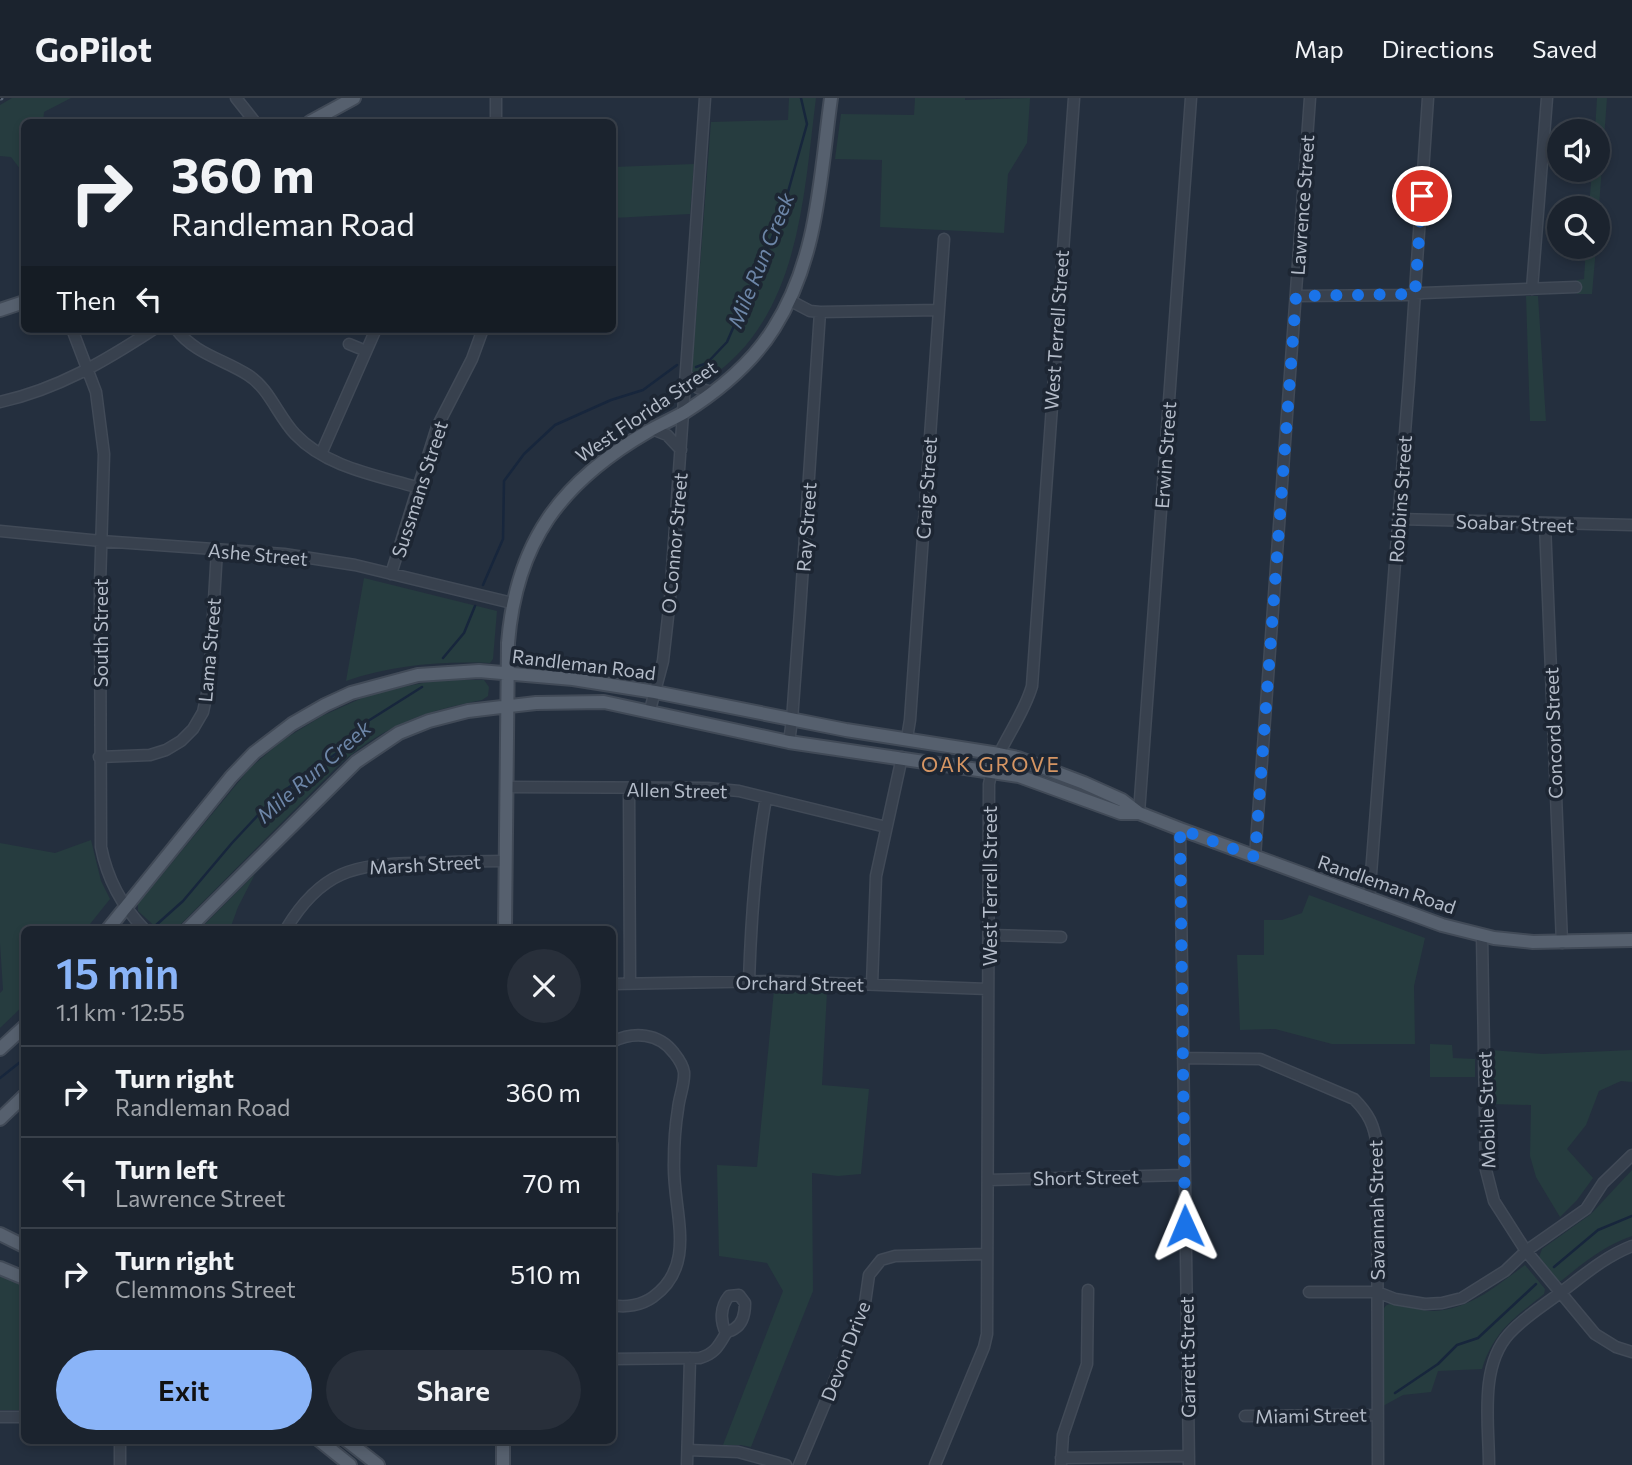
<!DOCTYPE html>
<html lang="en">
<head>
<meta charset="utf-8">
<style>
  body { margin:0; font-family:Commissioner,sans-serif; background:#282f3a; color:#f1f3f6; height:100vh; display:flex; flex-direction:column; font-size:26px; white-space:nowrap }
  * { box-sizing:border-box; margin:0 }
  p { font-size:23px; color:#a0a4aa }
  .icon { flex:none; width:38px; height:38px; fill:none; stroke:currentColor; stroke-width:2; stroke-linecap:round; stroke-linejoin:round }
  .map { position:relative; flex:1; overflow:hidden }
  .details { position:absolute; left:21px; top:828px; width:595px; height:518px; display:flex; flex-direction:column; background:#1b232e; border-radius:10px; box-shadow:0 4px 10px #0003,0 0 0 2px #39404a }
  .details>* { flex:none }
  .top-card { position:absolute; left:21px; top:21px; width:595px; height:214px; border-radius:10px; box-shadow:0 4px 10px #0003,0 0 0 2px #39404a; background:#1b232e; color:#f1f3f6; overflow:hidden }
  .controls { position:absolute; left:1547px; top:21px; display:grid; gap:14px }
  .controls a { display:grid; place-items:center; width:63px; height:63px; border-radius:50%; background:#1b232e; box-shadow:0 4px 10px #0003,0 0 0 2px #39404a; font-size:35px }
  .pin { position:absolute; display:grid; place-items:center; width:60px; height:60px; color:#fff; margin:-30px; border:4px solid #fff; border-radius:50%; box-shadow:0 2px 7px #0007 }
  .me { position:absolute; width:77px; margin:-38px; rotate:359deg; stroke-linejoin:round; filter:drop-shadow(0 0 5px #0008) }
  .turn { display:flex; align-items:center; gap:24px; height:147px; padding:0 35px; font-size:32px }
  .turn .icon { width:91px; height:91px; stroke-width:2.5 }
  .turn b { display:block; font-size:49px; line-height:60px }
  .then { display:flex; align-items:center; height:66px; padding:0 35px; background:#0003; gap:14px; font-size:26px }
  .round { display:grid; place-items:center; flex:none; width:74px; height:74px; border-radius:37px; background:#282f3a }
  .summary { display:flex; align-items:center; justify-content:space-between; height:119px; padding:0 35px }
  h1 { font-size:42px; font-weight:600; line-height:52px; color:#8ab4f8 }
  .primary-button { display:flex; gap:14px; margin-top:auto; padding:14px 35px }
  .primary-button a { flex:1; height:80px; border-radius:42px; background:#8ab4f8; color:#111; font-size:28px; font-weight:600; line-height:80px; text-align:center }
  .primary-button a+a { background:#282f3a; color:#f1f3f6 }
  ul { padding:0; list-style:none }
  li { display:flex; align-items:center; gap:21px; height:91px; padding:0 35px; border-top:2px solid #39404a }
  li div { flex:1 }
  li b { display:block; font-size:26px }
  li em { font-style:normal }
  header { display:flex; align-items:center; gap:42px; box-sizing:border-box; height:98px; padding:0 35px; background:#1b232e; border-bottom:2px solid #39404a }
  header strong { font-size:33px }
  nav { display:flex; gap:38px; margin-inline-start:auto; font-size:24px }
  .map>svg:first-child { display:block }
  .green { fill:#263c3f }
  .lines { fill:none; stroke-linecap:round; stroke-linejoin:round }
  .stream { stroke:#17263c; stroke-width:2.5 }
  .minor-casing { stroke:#414a57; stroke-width:13 }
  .major-casing { stroke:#414a57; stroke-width:16 }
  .minor { stroke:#38414e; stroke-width:10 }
  .major { stroke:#56606e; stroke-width:12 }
  .rail-casing { stroke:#5a6575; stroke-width:5 }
  .rail { stroke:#1d2633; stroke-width:2.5; stroke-dasharray:8; stroke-linecap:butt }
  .route { stroke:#1a73e8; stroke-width:12; stroke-dasharray:0 21.6 }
  .labels { text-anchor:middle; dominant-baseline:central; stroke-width:7; stroke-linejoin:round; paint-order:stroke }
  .street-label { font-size:19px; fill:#b4bcc9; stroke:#1d2633 }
  .water-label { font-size:21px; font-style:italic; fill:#6d86a8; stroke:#1d2633 }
  .neighbourhood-label { font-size:21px; letter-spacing:2px; fill:#d59563; stroke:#1d2633 }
</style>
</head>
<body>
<header>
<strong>GoPilot</strong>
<nav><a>Map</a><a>Directions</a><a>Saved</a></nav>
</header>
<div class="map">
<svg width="1632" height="1367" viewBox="0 0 1632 1367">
  <rect width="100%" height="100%" fill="#242f3e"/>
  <!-- green -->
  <path class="green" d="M12,0H71L44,14L43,24H24V76L11,59L0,58V7Z
    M789,0H816C803,102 800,224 702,285L693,278L692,272L711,24L788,22Z
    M915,0H965V2L1030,0L1027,45L1008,76L1004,135L880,129L882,62L835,61L841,16L914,17Z
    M1597,0H1607L1598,122V110H1589L1592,72H1598V33H1595Z
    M694,66L690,116L613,120V69Z
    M1586,149H1596L1592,196H1577V182L1584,181Z
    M1526,198H1538L1546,323H1530Z
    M364,480L497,513L493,561L490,565C442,563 391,567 346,583Z
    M438,582H484L489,589L488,598L482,602C423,614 390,625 342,664L176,831H158L138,813V806L250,670L283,642L322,618L373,595Z
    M91,742L101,783L110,801L86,831H24V907L0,930V895L3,892L0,845V745L55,755Z
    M255,776L238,809L230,831H200Z
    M1309,797L1425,840L1414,888L1415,946H1332L1275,931L1240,932L1237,857H1264V822H1282L1302,815Z
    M774,892L827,894L822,987L869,991L861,1076L838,1078L812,1075L813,1193L751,1349L741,1347H723L783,1193L767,1165L719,1158L717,1067L757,1069Z
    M1430,946L1452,947L1453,960L1475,961V979H1430Z
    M1491,952L1542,956L1632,952V984L1621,983L1599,993L1586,1027L1567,1051L1593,1080L1577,1102L1560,1119L1536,1079L1530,1058L1531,1007L1491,1006Z
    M1632,1072V1138C1604,1148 1584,1164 1561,1183H1556L1539,1159L1542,1151L1591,1116Z
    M1525,1167L1545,1191L1544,1196C1514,1220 1494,1233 1482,1271L1438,1273L1431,1294L1403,1297L1383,1308L1382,1213C1385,1209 1385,1207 1390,1206C1400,1206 1419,1213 1434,1213C1471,1211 1496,1188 1525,1167Z
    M0,1176L24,1187V1312H0Z"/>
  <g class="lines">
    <!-- stream -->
    <path class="stream" d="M696,269L707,265L727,244L781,119L807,26L801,0
      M483,487L503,441L504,383L524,356L555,327L611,302L643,292L677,267
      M443,560L464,535L475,508
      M155,828L183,803L232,745L274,700L337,655L368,623L422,589
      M0,980L24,961
      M1554,1169L1598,1132L1632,1118
      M1395,1295L1438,1266L1457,1247L1478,1240L1536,1186"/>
    <defs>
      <path id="minor" d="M236,0L255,24
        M496,0V24
        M1532,191L1547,0
        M1296,198L1407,197L1423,195L1576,189
        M789,202L810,213L820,214L938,212
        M72,231L96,294L104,356L100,487L101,749C107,780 122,808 144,831
        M176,231C195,256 223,261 248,277C269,290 278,318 295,336C326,369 375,377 416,389
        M349,246L366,253
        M687,277L698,290L712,294
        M0,304C58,291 105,263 154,231
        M652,331L667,337L681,352
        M321,356L376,231
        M1398,421L1632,427
        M1545,426L1562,845
        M0,433L101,443L284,456L355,467L512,505
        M391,476L437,329L472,261L483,231
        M650,612L663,563L670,501L705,0
        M907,640L910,622L944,141
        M789,644L792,622L800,513L820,214
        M99,659L150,657L166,652L181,643L193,631L203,614L209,586L217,452
        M506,689L708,690L739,693L886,729
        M629,690L630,886
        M1139,715L1191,0
        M1180,731L1189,1367
        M1255,759L1310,0
        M1369,802L1409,283L1428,0
        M286,831C321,773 354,766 418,765C447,764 476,763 505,763
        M989,837L1061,839
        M1482,837L1486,1072L1494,1103L1526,1153L1595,1236L1616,1249L1632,1254
        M749,883C751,821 755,762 766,700
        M612,886L775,883L988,891
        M872,887L876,778L902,659
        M612,944C634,933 659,935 674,955C678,960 683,968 684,974C685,986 679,999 678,1011C675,1029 674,1047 674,1064C672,1112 699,1166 653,1199C642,1207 626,1210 612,1207
        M1183,960L1260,961L1354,1001C1369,1016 1374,1027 1377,1047L1378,1367
        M612,1046V1113
        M988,1082L1184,1077
        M1309,1194H1377L1395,1201L1425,1206L1442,1205L1462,1200L1505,1173L1526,1153L1586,1111L1603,1085L1632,1057
        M612,1261L700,1260C714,1256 718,1249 725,1237C729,1231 728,1235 734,1231C743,1226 745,1214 745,1205L739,1197L729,1198C720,1209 720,1223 726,1235
        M1245,1318L1377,1317
        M0,1319H24
        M120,1342V1367
        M688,1352L738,1354L786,1367
        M1061,1360L1189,1358
        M687,1367L690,1260
        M799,1367L864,1212L869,1177L881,1162L895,1158L987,1156
        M935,1367L984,1249L987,1236L989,686C995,651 1022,623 1032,588L1074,0
        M1061,1367L1063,1337L1087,1266L1088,1192
        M1489,1367C1489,1326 1479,1269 1509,1236C1524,1219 1543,1208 1560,1195C1584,1177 1604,1159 1632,1148"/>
      <path id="major" d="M310,24L354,0
        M0,212L24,204
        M108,831L231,679L254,655L292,626L325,607L351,595L418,577L479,573L573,581L655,594L846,632L999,656L1018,660L1084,685L1122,702L1139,715L1180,731L1442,827L1494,840L1533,844L1632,842
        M188,831L356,664L399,635L429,623L468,613L536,605L604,604L789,644L1019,678L1121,715H1139
        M505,831L508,545C516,444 561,384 647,334C659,327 673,321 685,314C718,293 753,264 774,230C818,161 820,80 831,0
        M0,951L24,929
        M0,1021L24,998
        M0,1136L24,1148
        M0,1170L24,1180
        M319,1342L350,1367
        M346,1342L378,1367
        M503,1342V1367"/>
    </defs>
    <!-- minor casing -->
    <use href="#minor" class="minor-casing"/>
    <!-- major casing -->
    <use href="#major" class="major-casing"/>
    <!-- minor -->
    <use href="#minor" class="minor"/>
    <!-- major -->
    <use href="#major" class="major"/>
    <defs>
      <path id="rail" d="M0,0H1"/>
    </defs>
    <!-- rail casing -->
    <use href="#rail" class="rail-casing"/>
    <!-- rail -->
    <use href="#rail" class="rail"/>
  </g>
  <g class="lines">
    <!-- route -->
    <path class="route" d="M1185,1128L1180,731L1255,759L1296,198L1415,196L1422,98"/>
  </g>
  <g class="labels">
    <!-- street labels -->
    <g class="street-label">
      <text transform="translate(1302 107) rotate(-86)">Lawrence Street</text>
      <text transform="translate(1056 232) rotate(-86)">West Terrell Street</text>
      <text transform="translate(646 313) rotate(-34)">West Florida Street</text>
      <text transform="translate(1165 357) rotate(-86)">Erwin Street</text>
      <text transform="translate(926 390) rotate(-86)">Craig Street</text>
      <text transform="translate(419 391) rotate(-72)">Sussmans Street</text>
      <text transform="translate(1400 401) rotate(-86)">Robbins Street</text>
      <text transform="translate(1515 425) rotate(2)">Soabar Street</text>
      <text transform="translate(806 429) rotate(-86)">Ray Street</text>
      <text transform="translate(674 445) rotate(-85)">O Connor Street</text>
      <text transform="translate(258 456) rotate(5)">Ashe Street</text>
      <text transform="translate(100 535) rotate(-90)">South Street</text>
      <text transform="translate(209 552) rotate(-85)">Lama Street</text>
      <text transform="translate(584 566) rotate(7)">Randleman Road</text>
      <text transform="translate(1553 635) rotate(-92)">Concord Street</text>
      <text transform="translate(677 692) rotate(1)">Allen Street</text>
      <text transform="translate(425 766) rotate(-3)">Marsh Street</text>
      <text transform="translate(1387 786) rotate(19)">Randleman Road</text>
      <text transform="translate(989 788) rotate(-90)">West Terrell Street</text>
      <text transform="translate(800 885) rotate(1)">Orchard Street</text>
      <text transform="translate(1486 1012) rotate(-92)">Mobile Street</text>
      <text transform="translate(1086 1079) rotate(-1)">Short Street</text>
      <text transform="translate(1376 1112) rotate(-91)">Savannah Street</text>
      <text transform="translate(845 1253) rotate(-69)">Devon Drive</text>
      <text transform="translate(1187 1259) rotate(-91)">Garrett Street</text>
      <text transform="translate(1311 1317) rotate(-1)">Miami Street</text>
    </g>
    <!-- water labels -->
    <g class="water-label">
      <text transform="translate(760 162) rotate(-68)">Mile Run Creek</text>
      <text transform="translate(313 673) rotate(-41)">Mile Run Creek</text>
    </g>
    <!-- neighbourhood labels -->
    <g class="neighbourhood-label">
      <text x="991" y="665">OAK GROVE</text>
    </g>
  </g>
</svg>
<div class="controls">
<a><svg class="icon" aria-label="sound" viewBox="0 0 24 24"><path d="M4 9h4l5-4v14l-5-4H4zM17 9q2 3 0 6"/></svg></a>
<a><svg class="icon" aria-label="search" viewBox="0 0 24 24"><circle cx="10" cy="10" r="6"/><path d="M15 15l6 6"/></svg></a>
</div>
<div class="pin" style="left:1422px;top:98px;background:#d93025"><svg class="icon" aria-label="arrive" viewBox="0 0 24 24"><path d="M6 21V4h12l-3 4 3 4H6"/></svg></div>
<svg class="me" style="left:1185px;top:1128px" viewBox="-20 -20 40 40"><path d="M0-17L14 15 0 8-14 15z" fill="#1a73e8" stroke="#fff" stroke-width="4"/></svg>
<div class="top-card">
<div class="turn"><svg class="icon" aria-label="right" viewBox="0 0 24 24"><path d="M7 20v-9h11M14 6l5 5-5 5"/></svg><div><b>360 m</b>Randleman Road</div></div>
<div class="then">Then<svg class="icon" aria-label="left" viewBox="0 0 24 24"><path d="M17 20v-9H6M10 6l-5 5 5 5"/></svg></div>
</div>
<section class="details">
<div class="summary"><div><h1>15 min</h1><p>1.1 km · 12:55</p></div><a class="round"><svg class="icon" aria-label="close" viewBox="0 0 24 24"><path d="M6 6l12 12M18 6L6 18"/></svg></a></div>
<ul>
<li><svg class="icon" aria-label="right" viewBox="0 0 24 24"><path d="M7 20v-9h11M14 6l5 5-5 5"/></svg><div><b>Turn right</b><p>Randleman Road</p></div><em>360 m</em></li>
<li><svg class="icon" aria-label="left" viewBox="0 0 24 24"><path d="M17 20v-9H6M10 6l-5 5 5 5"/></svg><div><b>Turn left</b><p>Lawrence Street</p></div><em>70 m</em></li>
<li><svg class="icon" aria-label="right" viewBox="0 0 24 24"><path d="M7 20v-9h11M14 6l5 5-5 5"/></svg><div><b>Turn right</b><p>Clemmons Street</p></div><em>510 m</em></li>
</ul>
<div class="primary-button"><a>Exit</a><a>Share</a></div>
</section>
</div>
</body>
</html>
